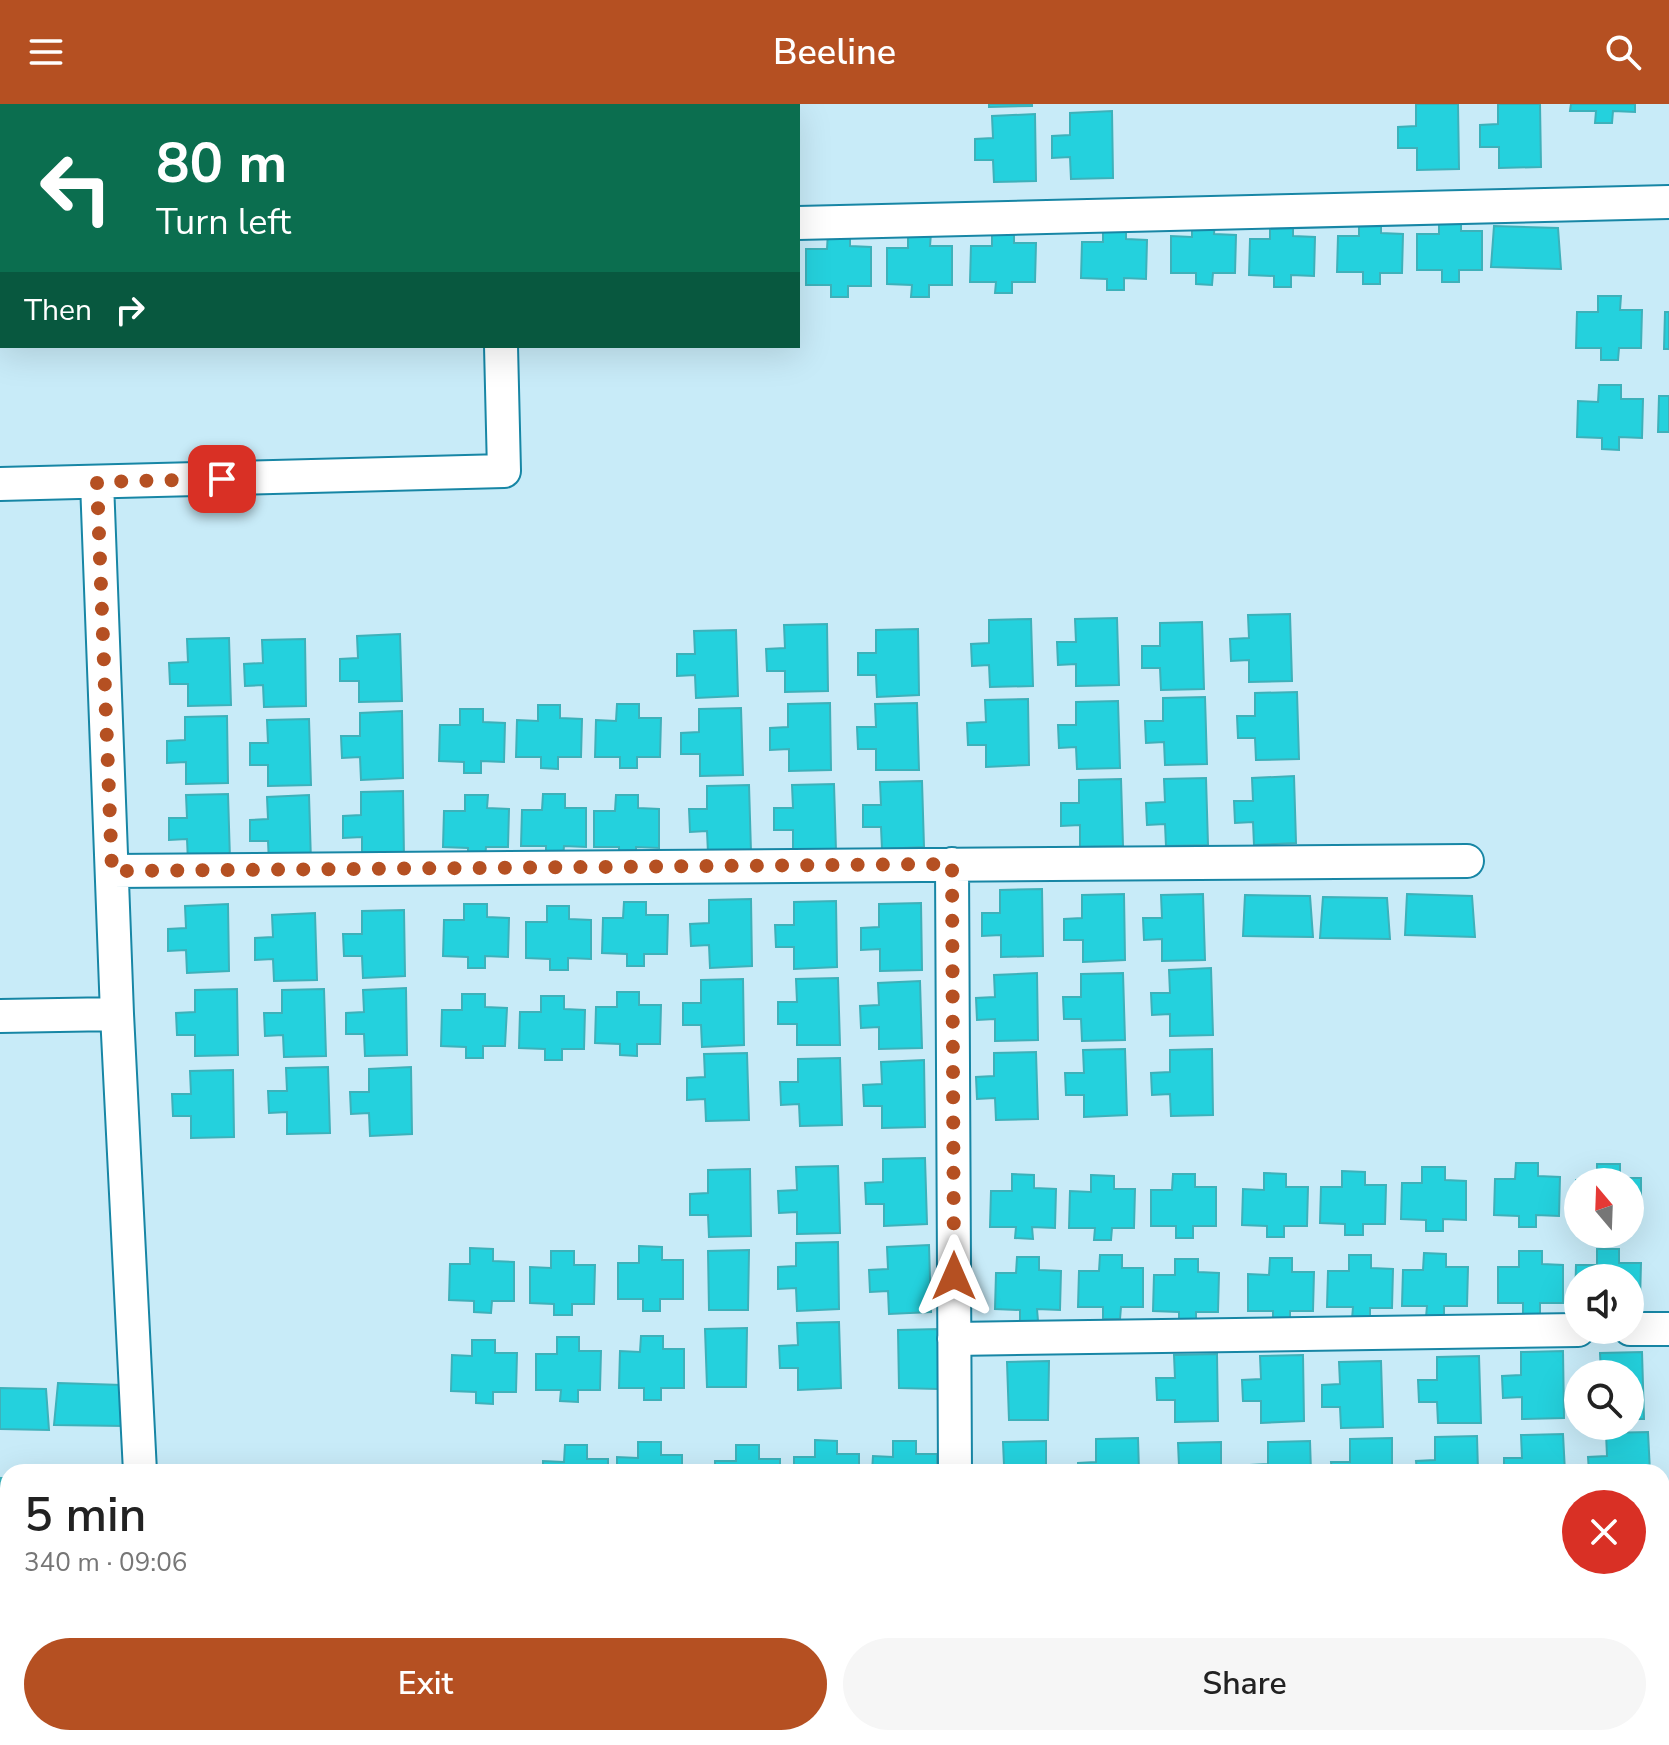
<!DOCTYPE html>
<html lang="en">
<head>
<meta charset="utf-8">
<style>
  body { margin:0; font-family:"Nunito Sans",sans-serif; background:#f6f6f6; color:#222; height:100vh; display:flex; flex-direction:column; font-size:30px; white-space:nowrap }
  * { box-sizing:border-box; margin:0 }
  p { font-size:26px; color:#767676 }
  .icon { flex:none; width:44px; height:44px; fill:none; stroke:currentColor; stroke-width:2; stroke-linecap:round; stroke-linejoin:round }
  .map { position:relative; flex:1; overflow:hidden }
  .details { position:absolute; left:0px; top:1360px; width:1670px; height:282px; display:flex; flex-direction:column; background:#fff; border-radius:24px 24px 0 0; box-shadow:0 8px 32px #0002 }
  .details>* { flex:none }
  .top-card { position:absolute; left:0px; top:0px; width:800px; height:244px; box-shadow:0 8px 32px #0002; background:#0b6e4f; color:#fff; overflow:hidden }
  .needle { width:52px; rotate:341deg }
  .fabs { position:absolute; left:1564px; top:1064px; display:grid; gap:16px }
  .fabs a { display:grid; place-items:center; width:80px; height:80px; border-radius:50%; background:#fff; box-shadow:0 8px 32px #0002; font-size:40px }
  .pin { position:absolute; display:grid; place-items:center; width:68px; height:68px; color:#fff; margin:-34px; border-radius:16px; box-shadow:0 4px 12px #0006 }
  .me { position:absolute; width:88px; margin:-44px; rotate:0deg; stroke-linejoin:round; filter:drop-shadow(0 0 6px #0008) }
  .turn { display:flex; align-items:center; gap:28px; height:168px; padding:0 24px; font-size:36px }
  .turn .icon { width:104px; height:104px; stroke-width:2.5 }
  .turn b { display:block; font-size:56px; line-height:68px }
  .then { display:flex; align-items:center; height:76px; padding:0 24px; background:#0003; gap:16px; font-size:30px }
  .round { display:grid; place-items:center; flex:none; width:84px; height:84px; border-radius:42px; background:#f6f6f6 }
  .headline { display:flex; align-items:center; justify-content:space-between; height:136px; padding:0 24px }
  h1 { font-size:48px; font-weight:600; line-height:60px }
  .action { display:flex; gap:16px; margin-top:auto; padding:16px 24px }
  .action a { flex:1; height:92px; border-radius:48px; background:#b55022; color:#fff; font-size:32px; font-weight:600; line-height:92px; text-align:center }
  .action a+a { background:#f6f6f6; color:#222 }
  header { display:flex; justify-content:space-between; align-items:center; height:104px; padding:0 24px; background:#b55022; color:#fff; font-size:36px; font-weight:600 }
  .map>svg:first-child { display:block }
  .building { fill:#24d1dd; stroke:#3db1ba; stroke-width:2 }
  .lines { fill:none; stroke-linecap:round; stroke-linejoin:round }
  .minor-casing { stroke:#1786a5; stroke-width:36 }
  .minor { stroke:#fff; stroke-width:32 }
  .route { stroke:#b55022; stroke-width:14; stroke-dasharray:0 25.2 }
</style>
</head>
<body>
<header><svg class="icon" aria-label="menu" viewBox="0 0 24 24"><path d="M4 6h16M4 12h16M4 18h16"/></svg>Beeline<svg class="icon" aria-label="search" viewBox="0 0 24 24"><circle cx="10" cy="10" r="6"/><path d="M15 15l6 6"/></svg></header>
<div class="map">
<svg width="1669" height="1641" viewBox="0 0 1669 1641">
  <rect width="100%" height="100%" fill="#c8ebf8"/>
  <!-- building -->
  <path class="building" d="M253,0H296V2H253Z
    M341,0H383L384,2H341Z
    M429,0H471V2H429Z
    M565,0H607V2H565Z
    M648,0H690V2H648Z
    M989,0H1032V2L989,3Z
    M1416,0H1458L1459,65L1417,66V44H1398V23L1416,22Z
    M1498,0H1540L1541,63L1499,64V43H1480V21L1498,20Z
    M1571,0H1635V8L1613,7L1612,19H1595L1596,7H1570Z
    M1112,7L1113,74L1071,75L1070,53L1052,54V32L1070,31V9Z
    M1035,10L1036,77L994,78L993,56H975V35L993,34L992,12Z
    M1,33H2V86L0,85Z
    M1439,114H1461V127H1482V166H1459V178H1442V166H1417V130H1439Z
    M1359,116H1381V129L1403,130L1402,169H1380V180H1363V168H1337L1338,132H1359Z
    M1192,117H1215L1214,130L1236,131L1235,169H1213L1212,181L1196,180V169H1171V132L1192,133Z
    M1270,119H1293V132L1315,133L1314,172L1291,171V183H1274V172L1249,171L1250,135H1270Z
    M1103,122H1126V135L1147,136L1146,175L1124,174V186H1107V175L1081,174L1082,138H1103Z
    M1494,122L1558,124L1561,165L1491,163Z
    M992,125L1014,126V139H1036L1035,178H1012V189H995L996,178H970L971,142H992Z
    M828,128L850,129V142L871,143V182H848V193H831V181H806V145H827Z
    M908,128L931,129L930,142H952V181H929V193H911L912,181L887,180V144H908Z
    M1598,192H1621L1620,206H1642L1641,244H1619L1618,256H1601V244H1576L1577,208H1598Z
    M1665,208H1669V245H1664Z
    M1599,281H1621V295H1643L1642,334L1619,333V346L1602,345V334L1577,333L1578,297L1598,298Z
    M1659,292H1669V328H1658Z
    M1290,510L1292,577L1249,578V556L1231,557L1230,535L1249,534L1248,511Z
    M1117,514L1119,581L1076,582V560L1058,561L1057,538H1076L1075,515Z
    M1031,515L1033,582L990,583L989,561L972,562L971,540L989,539V516Z
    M1202,518L1204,585L1161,586L1160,564H1142V542H1160V519Z
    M827,520L828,587L785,588V567H767L766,545L785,544L784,521Z
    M918,525L919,591L877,593L876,571H858V549H876V526Z
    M736,526L738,592L696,594L695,571L677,572V550H695L694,527Z
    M400,530L402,597L359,598V577H340V555L358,554L357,532Z
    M229,534L231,601L188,602V580H170L169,559L188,558L187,535Z
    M305,535L306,602L264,603L263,581L245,582L244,560L263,559L262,536Z
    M1297,588L1299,655L1256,656L1255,634H1238L1237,612H1255V589Z
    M1205,593L1207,660L1165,661L1164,638L1146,639L1145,617H1163V594Z
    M1028,595L1029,661L986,663V641H968L967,619L986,618L985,596Z
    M1118,597L1120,664L1077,665L1076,643L1059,644L1058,621H1076V598Z
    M830,599L831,666L789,667V645L770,646V624L788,623V600Z
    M917,599L919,666H876V645H858L857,623H876L875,600Z
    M617,600H639V614H661L660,653H637V664H620V653H595L596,616L616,617Z
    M538,601H560V614L582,615L581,653H558V665L541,664V653H516L517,616L538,617Z
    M741,604L743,671L700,672V650H681V629L699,628V605Z
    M460,605H483V618L505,619L504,658L481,657V669H464V658L439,657L440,621H460Z
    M402,607L403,674L361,676L360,653L342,654L341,632H360V609Z
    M227,612L228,679L186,680V658L167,659V637L185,636V613Z
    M309,615L311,681L268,682V661H250V639H268L267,616Z
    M1294,672L1296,739L1254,741L1253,718L1235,719L1234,697H1253L1252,674Z
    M1206,674L1208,741L1166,742L1165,720L1147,721L1146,699L1165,698L1164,675Z
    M1121,675L1123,742L1080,743V721L1061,722V699H1079V676Z
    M922,677L924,743L882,745L881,723H863V701H881L880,678Z
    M834,680L836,747H793V726H774V704H793L792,681Z
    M749,681L751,748L708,749L707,727L690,728L689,705H707V682Z
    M403,687L404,754L362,755V733L343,734V712L361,711V688Z
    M228,690L230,756L188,758L187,735L169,736V714H187L186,691Z
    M543,690H565V704H586V743L564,742L563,754H546V742H521L522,706H542Z
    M309,691L311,758L269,759L268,737H250V716L268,715L267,693Z
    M465,691H488L487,704L509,705L508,743H486L485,755H468V744L443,743L444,707H465Z
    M616,691H638V704L659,705V744L636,743V755H619V743H594V707H615Z
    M1042,785L1043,852L1001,853V831L982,832V809H1000V786Z
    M1124,790L1125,856L1083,858V836H1064V815L1082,814V791Z
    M1203,790L1205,856L1162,857V835L1144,836L1143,814H1162L1161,791Z
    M1407,790L1472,792L1475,833L1405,831Z
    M1245,791L1310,792L1313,833L1243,832Z
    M1323,793L1387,794L1390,835L1320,834Z
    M751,795L752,862L710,864L709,841L691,842L690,820L709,819V796Z
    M836,797L837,863L794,865V843H776L775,821H794V798Z
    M624,798H646V811H668L667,850H644V862H627V850L602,849L603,814H623Z
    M921,799L922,866L880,867V845L861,846V824L879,823V800Z
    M228,800L229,867L187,869L186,846L168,847V825L186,824L185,802Z
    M464,800H487V813L509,814L508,853L485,852V864H468V853L443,852L444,816H464Z
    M547,802H569V815L591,816V855L568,854V866H550V855L526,854V818H547Z
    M404,806L405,872L363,874L362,852H344L343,830H362V807Z
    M315,809L317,876L274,877L273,855L255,856V834L273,833L272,811Z
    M1211,864L1213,931L1170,932V910L1152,911L1151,889H1170L1169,866Z
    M1037,869L1038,936L995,937V915L977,916L976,894L995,893L994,871Z
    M1123,869L1125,936L1082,937L1081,915H1064L1063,893H1081V870Z
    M838,874L840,941H797V920H778V898H797L796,875Z
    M743,875L744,941L702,943L701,921H683V899H701V876Z
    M920,877L922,944L879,945V923L861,924L860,902L879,901L878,879Z
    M406,884L407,951L365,952L364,930H346V909L364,908L363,886Z
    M237,885L238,951L195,952V931H177L176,909L195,908V886Z
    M324,885L326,952L284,953L283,931L265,932L264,909H282V886Z
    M617,888H639V901H661L660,940H637V952L620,951V940L595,939L596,903H617Z
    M462,890H485V903L507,904L505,942H483V954H466V943L441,942L442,906H462Z
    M541,892H564V905L585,906L584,945H562V956H545V945L519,944L520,908H541Z
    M1125,945L1127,1011L1084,1013V991H1066L1065,969H1084L1083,946Z
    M1212,945L1213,1011L1171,1012L1170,990L1152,991L1151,969L1170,968V946Z
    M1036,948L1038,1015L996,1016L995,994L977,995L976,973L994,972V949Z
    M747,949L749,1016L706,1017L705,995L687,996V974L705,973L704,950Z
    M840,954L842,1021L800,1022L799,1000L781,1001L780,978H798V955Z
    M924,956L925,1023L882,1024V1002H864L863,981L882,980L881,958Z
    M328,963L330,1029L287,1030V1008L269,1009L268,987H287L286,964Z
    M411,963L412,1030L370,1032L369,1009L351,1010L350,988H369V965Z
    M233,966L234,1033L191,1034V1012H173L172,990H191L190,967Z
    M925,1054L927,1120L884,1122V1100H866L865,1079L883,1078V1055Z
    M1516,1059H1538V1072L1560,1073L1559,1112L1536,1111V1123H1519V1112L1494,1111L1495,1075H1515Z
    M1597,1060H1620V1074H1641V1113H1630V1078H1578V1112H1576V1076H1597Z
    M838,1062L840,1129L797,1130V1108L779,1109L778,1087L797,1086L796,1063Z
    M1422,1063H1445V1076L1466,1077V1116L1443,1115V1127H1426V1116L1401,1115L1402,1079H1422Z
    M750,1065L751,1132L709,1133L708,1111H690V1090L708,1089V1066Z
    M1342,1067L1365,1068V1081H1386L1385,1120H1363V1131H1345V1120L1320,1119L1321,1083H1342Z
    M1264,1069L1286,1070V1083H1308L1307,1122H1284V1133H1267V1122L1242,1121L1243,1085L1264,1086Z
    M1012,1070L1034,1071V1084L1056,1085L1055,1124L1032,1123L1033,1135L1015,1134L1016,1123H990L991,1087H1012Z
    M1173,1070H1195V1083H1216V1122H1193V1134H1176V1122H1151V1086H1172Z
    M1091,1071L1114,1072V1085H1135L1134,1124H1112L1111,1136H1094L1095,1124H1069L1070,1087L1091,1088Z
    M838,1138L839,1205L797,1207L796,1184L778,1185V1163L796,1162V1139Z
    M929,1141L931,1208L889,1210L888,1187L870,1188L869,1166L888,1165L887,1143Z
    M639,1142L662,1143V1156H683V1195H660V1207H643V1195H618V1159H639Z
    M470,1144L493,1145V1157L514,1158V1197H492L491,1209L474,1208V1197L449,1196L450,1160H470Z
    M1597,1145H1619V1159H1641L1640,1197H1630V1174H1578V1197H1575L1576,1161H1597Z
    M749,1146L748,1206H709L708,1147Z
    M551,1147H574V1161H595L594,1200H572V1211H554V1200L530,1199V1163L551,1164Z
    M1519,1147H1542V1160L1563,1161V1199H1540V1211H1523V1199H1498V1163H1519Z
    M1424,1149L1446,1150V1163H1468L1467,1202H1444V1214L1426,1213L1427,1202H1402L1403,1166H1423Z
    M1100,1151H1122V1164H1143V1203H1121L1120,1215H1103V1203H1078L1079,1167H1099Z
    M1349,1151H1371V1164L1393,1165L1392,1204H1370V1215H1352L1353,1203H1327L1328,1167H1349Z
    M1017,1153H1039V1166L1061,1167L1060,1206L1037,1205L1038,1217H1020V1206L995,1205L996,1169H1016Z
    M1270,1154H1292V1168H1314L1313,1207H1290V1218H1273V1207H1248V1170L1269,1171Z
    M1175,1155H1198V1168L1219,1169L1218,1208H1196V1219H1179V1208L1153,1207L1154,1171H1175Z
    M839,1218L841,1284L798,1286V1264H780L779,1242L798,1241L797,1219Z
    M747,1224L746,1283H707L705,1225Z
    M939,1225L938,1285L899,1284L898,1226Z
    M641,1232H663V1245H684V1284H661V1296H644V1284H619L620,1247L640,1248Z
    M557,1233H579V1247H601L600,1286H578V1298L560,1297L561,1286H536V1250H557Z
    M472,1236H495V1249H517L516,1288H493V1300L476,1299V1288L451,1287L452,1251L472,1252Z
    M1563,1247L1564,1314L1522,1315V1293L1503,1294L1502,1272L1521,1271V1248Z
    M1642,1248L1644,1315H1630V1270H1601L1600,1249Z
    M1217,1250L1218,1317L1175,1318V1296H1157L1156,1274H1175L1174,1251Z
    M1303,1251L1304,1317L1261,1319V1297H1243L1242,1276L1261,1275L1260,1252Z
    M1479,1252L1481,1319H1438L1437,1298H1419L1418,1276H1437V1253Z
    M1049,1257L1048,1316H1009L1007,1258Z
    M1381,1257L1383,1323L1341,1324L1340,1303H1322V1281L1340,1280L1339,1258Z
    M58,1279L122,1281L125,1322L54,1321Z
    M0,1284L46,1285L49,1326L0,1325Z
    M1648,1328L1650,1368H1589L1588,1353L1607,1352L1606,1329Z
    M1563,1330L1565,1368H1504V1354H1522L1521,1331Z
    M1477,1332L1478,1368H1417L1416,1357L1435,1356V1333Z
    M1138,1334L1139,1368H1078V1359L1096,1358V1335Z
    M1392,1334V1368H1332L1331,1358H1350V1335Z
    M815,1336L837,1337V1350H859V1368H794V1353H815Z
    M893,1337H916V1350H937V1368H872L873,1352L893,1353Z
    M1046,1337V1368H985V1362L1004,1361L1003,1338Z
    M1310,1337L1311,1368H1250V1361L1268,1360V1338Z
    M638,1338H661V1351H682V1368H617V1353L638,1354Z
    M1221,1338V1368H1161V1362H1179L1178,1339Z
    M565,1341H587V1355H608V1368H543V1357L564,1358Z
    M736,1341H759V1355H780V1368H715V1357H736Z
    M0,1374H8V1415H0Z"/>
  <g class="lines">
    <defs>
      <path id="minor" d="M495,0V2
        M798,119L1669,98
        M97,378L117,910L140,1368
        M0,380L504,367L501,242
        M952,760L955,1368
        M112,767L1467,757
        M0,912L117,910
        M1630,1225H1669
        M954,1235L1578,1226
        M1662,1516H1669"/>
    </defs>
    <!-- minor casing -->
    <use href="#minor" class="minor-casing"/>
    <!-- minor -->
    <use href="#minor" class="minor"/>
  </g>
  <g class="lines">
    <!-- route -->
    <path class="route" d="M222,375L97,378L112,767L952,760L954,1172"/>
  </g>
</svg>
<div class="fabs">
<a><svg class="needle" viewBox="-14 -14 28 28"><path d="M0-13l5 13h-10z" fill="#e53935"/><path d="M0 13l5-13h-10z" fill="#767676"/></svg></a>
<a><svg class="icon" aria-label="sound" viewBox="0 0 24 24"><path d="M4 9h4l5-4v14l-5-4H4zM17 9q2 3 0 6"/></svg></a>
<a><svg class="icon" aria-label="search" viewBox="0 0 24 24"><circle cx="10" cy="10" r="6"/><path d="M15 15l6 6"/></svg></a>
</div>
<div class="pin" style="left:222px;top:375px;background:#d93025"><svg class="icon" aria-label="arrive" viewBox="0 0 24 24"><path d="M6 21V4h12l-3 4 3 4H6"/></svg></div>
<svg class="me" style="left:954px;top:1172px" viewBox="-20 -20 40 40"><path d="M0-17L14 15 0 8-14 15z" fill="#b55022" stroke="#fff" stroke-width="4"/></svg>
<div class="top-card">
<div class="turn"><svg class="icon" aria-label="left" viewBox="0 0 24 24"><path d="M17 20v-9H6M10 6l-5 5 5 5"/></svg><div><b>80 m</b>Turn left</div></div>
<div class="then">Then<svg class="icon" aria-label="right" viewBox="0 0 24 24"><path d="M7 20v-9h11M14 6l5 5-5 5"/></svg></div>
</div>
<section class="details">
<div class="headline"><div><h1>5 min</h1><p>340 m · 09:06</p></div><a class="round" style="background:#d93025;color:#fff"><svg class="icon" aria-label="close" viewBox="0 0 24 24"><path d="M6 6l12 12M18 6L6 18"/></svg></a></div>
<div class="action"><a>Exit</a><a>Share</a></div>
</section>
</div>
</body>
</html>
